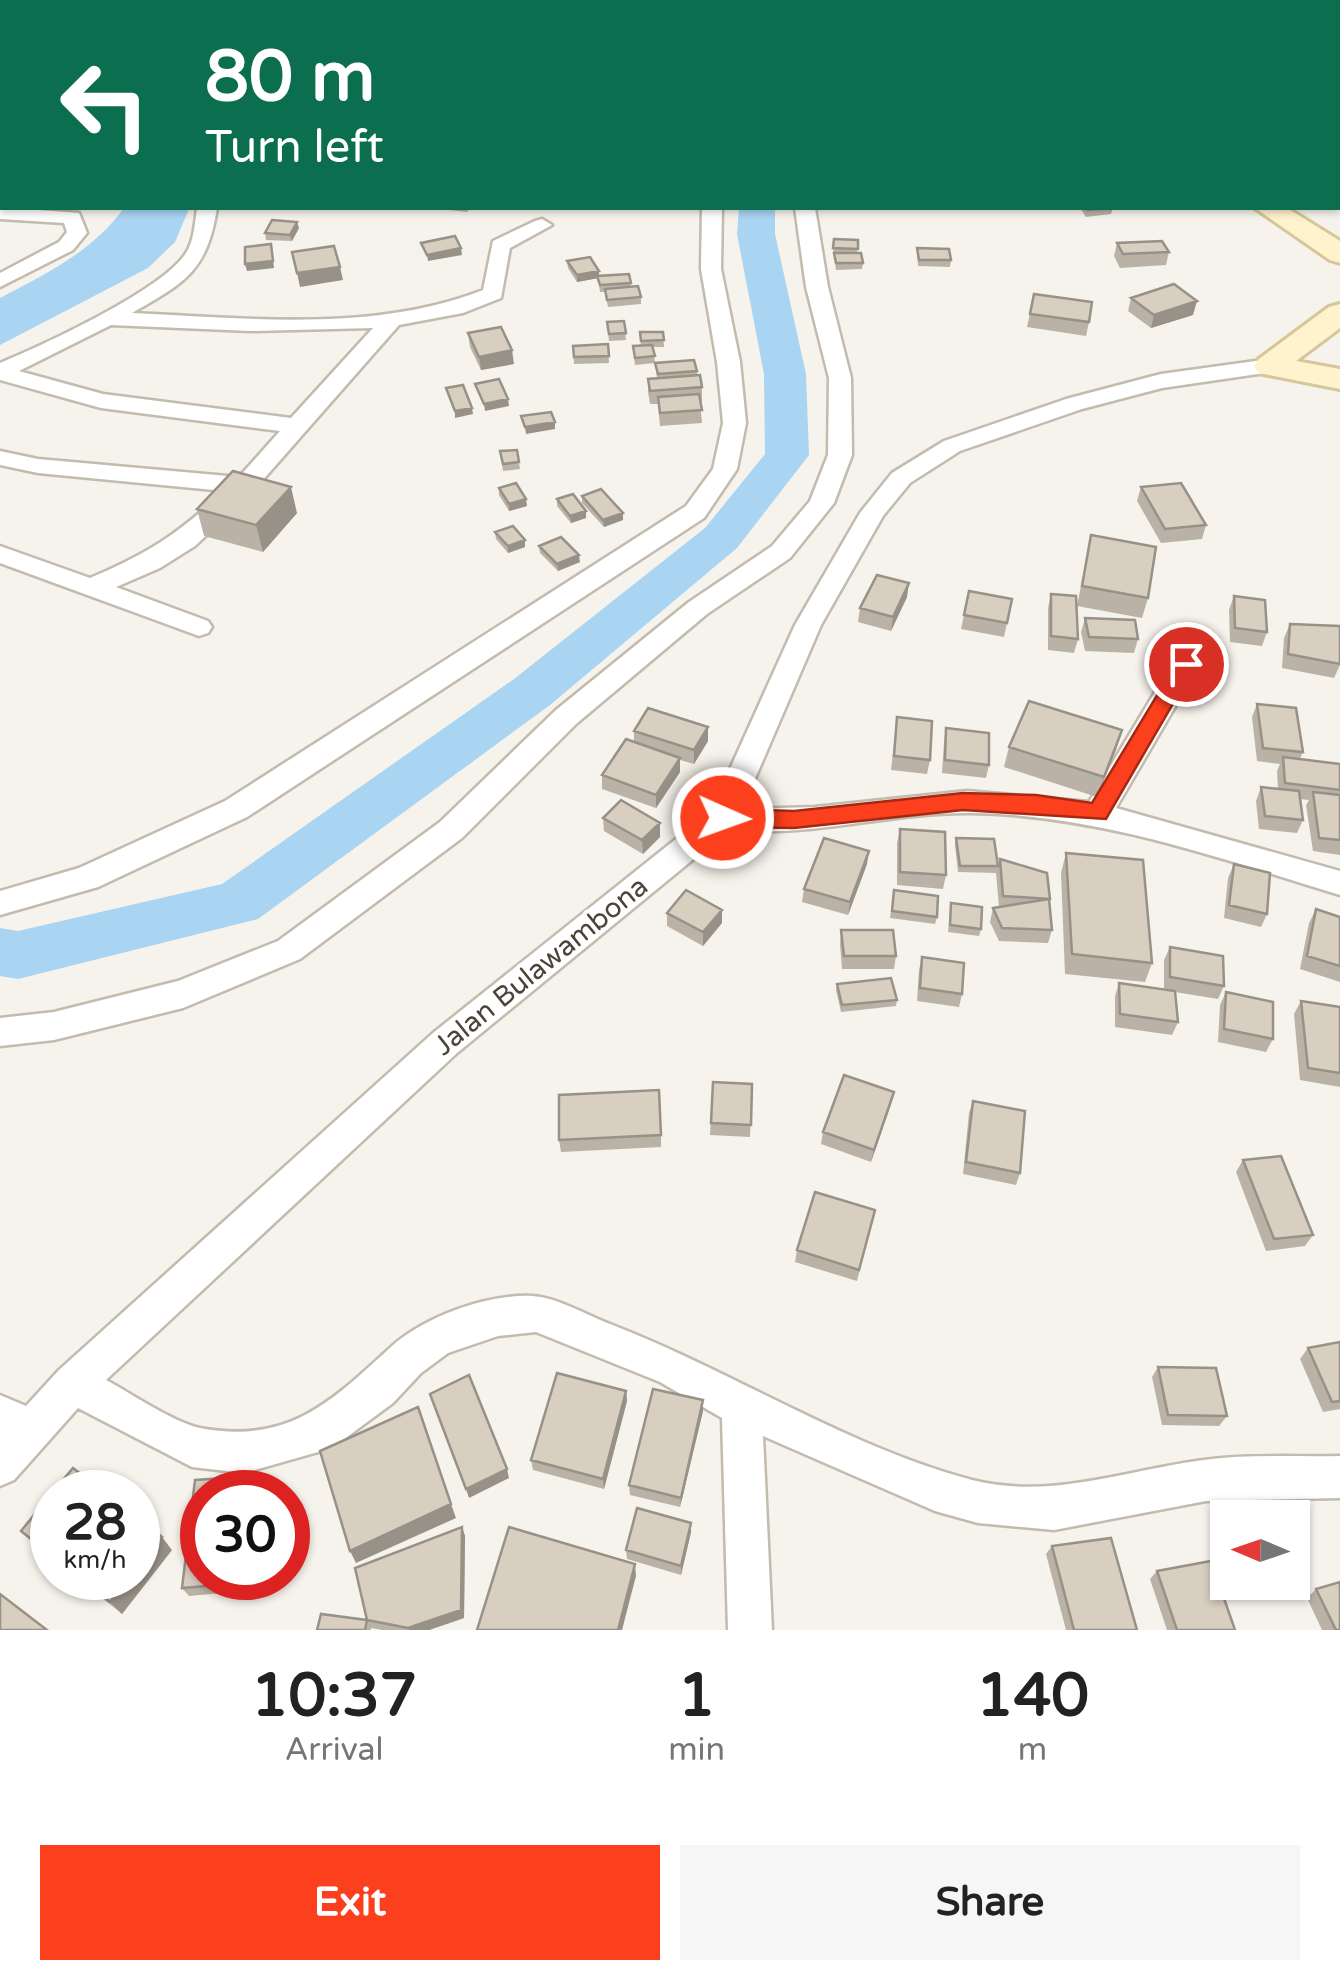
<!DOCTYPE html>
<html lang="en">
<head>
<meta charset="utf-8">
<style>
  body { margin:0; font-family:"Varela Round",sans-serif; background:#f6f6f6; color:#222; height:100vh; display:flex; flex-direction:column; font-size:38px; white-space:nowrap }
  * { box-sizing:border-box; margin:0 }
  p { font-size:32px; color:#767676 }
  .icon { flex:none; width:55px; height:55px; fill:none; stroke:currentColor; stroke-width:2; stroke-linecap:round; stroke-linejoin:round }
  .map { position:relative; height:1630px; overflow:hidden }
  .drawer { display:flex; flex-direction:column; background:#fff; flex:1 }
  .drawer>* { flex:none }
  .hud { position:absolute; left:0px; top:0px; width:1340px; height:210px; box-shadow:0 2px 8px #0004; background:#0b6e4f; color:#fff; overflow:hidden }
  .needle { width:65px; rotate:272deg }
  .controls { position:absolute; left:1210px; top:1500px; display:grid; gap:20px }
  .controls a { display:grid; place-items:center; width:100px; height:100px; border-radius:0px; background:#fff; box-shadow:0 2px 8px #0004; font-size:50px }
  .speed { position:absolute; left:30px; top:1470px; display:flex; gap:20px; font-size:50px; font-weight:700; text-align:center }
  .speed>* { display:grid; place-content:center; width:130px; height:130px; border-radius:50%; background:#fff; box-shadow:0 2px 8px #0004; line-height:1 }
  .speed small { font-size:25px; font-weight:400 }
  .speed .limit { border:15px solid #d22; background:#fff; color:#111 }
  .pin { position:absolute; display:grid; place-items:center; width:85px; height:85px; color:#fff; margin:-42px; border:5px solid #fff; border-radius:50%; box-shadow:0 2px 10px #0007 }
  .me { position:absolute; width:110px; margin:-55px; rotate:92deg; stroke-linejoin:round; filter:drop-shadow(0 0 8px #0008) }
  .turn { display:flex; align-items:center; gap:35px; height:210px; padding:0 40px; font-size:45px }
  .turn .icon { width:130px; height:130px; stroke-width:2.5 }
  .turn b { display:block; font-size:70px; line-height:85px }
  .eta { display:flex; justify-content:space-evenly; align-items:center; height:170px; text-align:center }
  .eta b { font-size:60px; font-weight:700; line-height:70px }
  .primary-button { display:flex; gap:20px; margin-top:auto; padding:20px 40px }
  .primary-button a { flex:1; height:115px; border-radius:0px; background:#fc3f1d; color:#fff; font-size:40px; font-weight:700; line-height:115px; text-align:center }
  .primary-button a+a { background:#f6f6f6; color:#222 }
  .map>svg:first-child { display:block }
  .water { fill:#a9d4f2 }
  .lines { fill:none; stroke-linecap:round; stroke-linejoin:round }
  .river { fill:#a9d4f2; fill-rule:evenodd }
  .street-casing { stroke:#c2bbae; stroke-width:5 }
  .secondary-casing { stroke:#d6c79b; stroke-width:6 }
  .street { fill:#fff; fill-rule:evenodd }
  .secondary { fill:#fff3cd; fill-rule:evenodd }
  .wall { fill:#bab2a6 }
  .shaded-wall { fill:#979187 }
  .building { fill:#d8cfc1; stroke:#979187; stroke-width:2.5 }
  .route { fill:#fc3f1d; stroke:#a42913; stroke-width:2.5 }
  .labels { text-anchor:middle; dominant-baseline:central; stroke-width:8; stroke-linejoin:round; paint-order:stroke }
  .street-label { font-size:28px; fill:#4b4439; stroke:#fff }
</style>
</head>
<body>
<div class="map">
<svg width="1340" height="1630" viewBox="0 0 1340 1630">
  <rect width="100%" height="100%" fill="#f6f3ec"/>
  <!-- water -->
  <path class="water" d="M124,208L189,209L175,242L148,268L0,345V298C47,273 92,252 124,208Z"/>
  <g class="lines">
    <!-- river -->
    <path class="river" d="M1338,115H1340V136H1338Z
      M739,208H775V234L806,374L809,455L737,548L550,705L258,919L18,979L0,976V928L18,931L222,884L514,679L705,528L765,454L764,374L737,234Z"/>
    <defs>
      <path id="street" d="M0,119L2,120V131H0Z
        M0,207L79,213L87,233L73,250L0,287V273L59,242L67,232L64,223L0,219Z
        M197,208H217C207,271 186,282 132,313C248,318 373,333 483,290L493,241L535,221L542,219L552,225L510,248L501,298L463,313L399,325L254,490L195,546L160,568L116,587L208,621L212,627L208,633L199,636L0,563V546L90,578C149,553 178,534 224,491L38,473L0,465V451L38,459L239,477L280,431L101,408L0,380V363C43,345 163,290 186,253C194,241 195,222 197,208ZM111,325L250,331L373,328L291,418L103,394L19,371Z
        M702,208H722L721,269L740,362L746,423L737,469L704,518L247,817L98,887L0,915V891L79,868L225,801L686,506L713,469L723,423L717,362L701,269Z
        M795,208H815L828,287L851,378L852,455L834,503L790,558L707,614L576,724L462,838L300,959L183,1008L54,1040L0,1046V1018L54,1012L178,981L278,941L440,822L556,710L689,602L772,546L810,501L828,455L829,378L806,287Z
        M1270,359L1278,361L1281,366L1278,371L1162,388L1082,409L960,451L910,483L883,516L821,625L742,809L815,807L967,791L1089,802L1176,657H1196L1200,664L1116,808L1340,871V895C1219,858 1099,815 971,813C889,812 811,838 729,830L457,1053L106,1380C132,1394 173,1422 200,1428C289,1445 332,1401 392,1346C426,1316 487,1294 532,1296C556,1297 587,1315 610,1324C732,1371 845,1446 972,1480C1051,1500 1126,1470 1204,1460C1248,1454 1295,1457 1340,1456V1498L1206,1501L1054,1530L978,1523L935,1511L763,1436L772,1630H728L722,1418L660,1382L536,1332L498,1336L448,1353L421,1373L393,1403L332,1448L244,1473L192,1467L78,1408L14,1480L0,1486V1395L26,1406L59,1370L433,1033L711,811L795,625L860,513L892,473L944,441L1066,399L1161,374Z"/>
      <path id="secondary" d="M283,0H316L318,2H285Z
        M1086,0H1110V2H1087Z
        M1255,208H1287L1340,241V263L1330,260Z
        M1340,304V328L1296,361L1340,369V389L1259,373L1254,366L1259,359L1329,307Z"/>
    </defs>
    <!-- street casing -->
    <use href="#street" class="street-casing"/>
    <!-- secondary casing -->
    <use href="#secondary" class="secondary-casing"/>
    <!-- street -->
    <use href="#street" class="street"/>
    <!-- secondary -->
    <use href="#secondary" class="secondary"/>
  </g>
  <!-- wall -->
  <path class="wall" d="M396,0H447L443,2H396Z
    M613,0H683L680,2H624Z
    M1201,0H1221V2H1202Z
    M1225,0H1253V2H1227Z
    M1260,0H1283V2H1262Z
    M1295,0H1321L1320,2H1296Z
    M449,208H470L467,212L449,210Z
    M1080,208H1113L1111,214L1086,217Z
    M299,228L292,241L266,240L265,233Z
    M834,239L858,240L857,253L863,263L862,269L836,270L834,255H833Z
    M1117,243L1169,252L1166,265L1120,268L1114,256Z
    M917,248L951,260L950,267L918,266Z
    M567,261L599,271V276L629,274L631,287L641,297V304L608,307L605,292H600L598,278L577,282L568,268Z
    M1034,294L1089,322L1086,336L1027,327Z
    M1131,298L1193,315L1151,328L1128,311Z
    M624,321L626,340L609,341L607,322Z
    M640,332H663L664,347H653L655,363L635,365L633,346H641Z
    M468,333L514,364L481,370L470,347Z
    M608,344L609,363L574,364L573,346Z
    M655,363L697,371V375L702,387V401H700L702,423L660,426L658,404H650L648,392V379L657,378Z
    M517,450L520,469L503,471L500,451Z
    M1141,487L1206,525L1202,539L1161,543L1137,501Z
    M499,488L527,506L509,511L499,495Z
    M582,496L623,513V520L604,527L582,503Z
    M557,499L586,518L571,523L557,506Z
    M197,509L297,513L263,552L204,536Z
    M495,532L525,540V547L508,553L496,539Z
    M1091,535L1148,598L1142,618L1077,606Z
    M539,546L580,562L558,571L540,553Z
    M969,591L1012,599L1004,637L961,629Z
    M1051,594L1078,639L1074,653L1048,650V608Z
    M1234,596L1267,632L1262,646L1230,642L1229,610Z
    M907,597L891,631L858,622L860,608Z
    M1085,618L1138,639L1134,653L1085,651L1081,632Z
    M1290,624L1340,626V665L1334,678L1282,668L1284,638Z
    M1257,704L1303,752L1300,759L1340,764V855L1313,851L1306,805L1309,800L1300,799L1303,820L1297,833L1259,829L1256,801L1261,787L1278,789L1277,771L1280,764L1257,761L1252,717Z
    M897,717L930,760L927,774L891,770Z
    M708,727V741L694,764L680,760V772L656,808L602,789V775L634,742V731Z
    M946,728L989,765L986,778L942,773L944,742Z
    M1122,730L1097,797L1004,767L1009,747Z
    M603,818L660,823V837L643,854L604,831Z
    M900,829L946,875L943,889L897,885V843Z
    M956,838L998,866L996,873L958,872L955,845Z
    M1066,853L1152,963L1145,982L1065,974L1061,873Z
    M1000,859L1047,873L1052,930L1048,943L999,941L990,922L993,908L999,907L996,873Z
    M867,864L848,915L802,902L804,889Z
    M1234,864L1267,914L1261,927L1224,918L1228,878Z
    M894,890L937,917L935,924L890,918Z
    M951,903L981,929L979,936L948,932Z
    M1316,909L1340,917V982L1300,969L1309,923Z
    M667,913L722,923L703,946L667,926Z
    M841,930L896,956L894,969H842L840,944Z
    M1170,947L1224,986L1218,999L1175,992L1178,1022L1172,1035L1115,1027V996L1119,983L1164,990V960Z
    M922,957L962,994L959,1007L917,1001L919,970Z
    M837,984L897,1000L896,1006L841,1012L836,990Z
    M1226,992L1273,1039L1266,1052L1218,1042L1220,1005Z
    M1301,1001L1340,1007V1087L1300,1080L1294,1014Z
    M713,1082L752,1084L750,1137L710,1135Z
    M973,1101L1020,1173L1016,1185L963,1174L969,1113Z
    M891,1104L871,1162L821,1144L823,1132Z
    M661,1135V1147L561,1152L559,1140Z
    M1243,1160L1313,1235L1305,1246L1266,1251L1236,1172Z
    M875,1210L857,1281L795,1262L797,1250Z
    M1340,1342V1409L1323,1412L1300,1359L1308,1348Z
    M1158,1367L1227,1416L1219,1426L1162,1425L1152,1377Z
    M626,1391L627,1401L604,1489L533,1470L531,1460Z
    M703,1411L680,1507L630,1495L629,1485Z
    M240,1477L246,1486L245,1492H202V1578H237L235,1592L189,1596L182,1588L195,1480Z
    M52,1493V1558L21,1531Z
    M691,1523V1532L681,1575L627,1559L626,1550Z
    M462,1527L465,1536L464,1618L429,1630H382L371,1628V1630H317L367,1620Z
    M1052,1546L1137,1630H1066L1046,1554Z
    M172,1550L122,1614L77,1578H138Z
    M1157,1571L1235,1630H1167L1150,1579Z
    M1316,1589L1340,1630H1322L1307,1598Z"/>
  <!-- shaded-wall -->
  <path class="shaded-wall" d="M247,0H273V1L243,2Z
    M430,0H447L443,2H427Z
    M667,0H683L680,2H667Z
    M297,222L299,228L292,241L290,235Z
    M271,244L274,268L247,271L245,264Z
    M461,248L462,255L428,261L427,255Z
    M340,267L343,280L300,287L297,273Z
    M599,271V278L577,282V275Z
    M1197,301L1193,315L1151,328L1154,315Z
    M512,350L514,364L481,370L479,357Z
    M508,399L509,406L485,411L484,404Z
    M472,408L473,414L455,418V411Z
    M555,422V429L526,434L525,427Z
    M291,487L297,513L263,552L256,525Z
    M526,499L527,506L509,511V504Z
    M586,511V518L571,523L570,516Z
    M623,513V520L604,527L603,520Z
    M525,540V547L508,553V546Z
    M579,555L580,562L558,571L557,564Z
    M909,583L907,597L891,631L893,617Z
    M708,727V741L694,764V750Z
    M1122,730L1116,750L1097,797L1104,777Z
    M680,758V772L656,808V795Z
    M660,823V837L643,854L642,840Z
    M869,851L867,864L848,915L850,902Z
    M722,910V923L703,946V932Z
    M894,1092L891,1104L871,1162L874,1150Z
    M626,1391L627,1401L604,1489L603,1479Z
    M703,1400V1411L680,1507L681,1498Z
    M507,1469L509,1478L469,1498L466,1489Z
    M240,1477L246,1486L245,1492H238Z
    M451,1504L456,1518L356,1563L350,1551Z
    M691,1523V1532L681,1575V1566Z
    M462,1527L465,1536L464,1618L429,1630H409L408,1628Z
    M162,1537L172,1550L122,1614L110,1602L130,1578H138V1567Z
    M635,1564L636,1576L622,1630H618Z
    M230,1578H237L235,1592L229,1584Z"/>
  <!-- building -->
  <path class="building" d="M0,0H16L13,2H2V5H0Z
    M183,0H247L243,2H191L182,1Z
    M510,0H529L527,2H508Z
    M534,0H540L555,2H532Z
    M808,0H836L839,2H786Z
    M1085,208H1113L1087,210Z
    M272,220L297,222L290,235L265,233Z
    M455,236L461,248L427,255L421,243Z
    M834,239L858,240V249L833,248Z
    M1162,241L1169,252L1123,254L1117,243Z
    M271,244L273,261L245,264V247Z
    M334,246L340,267L297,273L292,252Z
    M917,248L949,249L951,260H919Z
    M834,253H861L863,263H836Z
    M590,257L599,271L577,275L567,261Z
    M629,274L631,283L600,285L597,276Z
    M1174,284L1197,301L1154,315L1131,298Z
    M638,286L641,297L607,300L605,289Z
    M1034,294L1092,302L1089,322L1030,314Z
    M624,321L626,333L609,334L607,322Z
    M501,327L512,350L479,357L468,333Z
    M640,332H663L664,340L641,341Z
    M608,344L609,356L574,357L573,346Z
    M652,345L655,356L635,358L633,346Z
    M694,360L697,371L658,374L655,363Z
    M700,375L702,387L650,391L648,379Z
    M499,379L508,399L484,404L475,384Z
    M463,385L472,408L455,411L446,388Z
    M699,394L702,410L660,413L658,397Z
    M551,412L555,422L525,427L521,416Z
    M517,450L519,462L503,464L500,451Z
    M233,471L291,487L256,525L197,509Z
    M516,483L526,499L509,504L499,488Z
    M1181,483L1206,525L1165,529L1141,487Z
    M601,489L623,513L603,520L582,496Z
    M573,494L586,511L570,516L557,499Z
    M513,526L525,540L508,546L495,532Z
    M1091,535L1156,547L1148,598L1082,586Z
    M561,537L579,555L557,564L539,546Z
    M877,575L909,583L893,617L860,608Z
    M969,591L1012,599L1007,623L964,615Z
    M1051,594L1076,596L1078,639L1051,636Z
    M1234,596L1265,600L1267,632L1235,628Z
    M1085,618L1135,620L1138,639L1089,637Z
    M1290,624L1340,626V664L1288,654Z
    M1029,701L1122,730L1104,777L1009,747Z
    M1257,704L1296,708L1303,752L1263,748Z
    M648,708L708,727L694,750L634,731Z
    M897,717L932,721L930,760L894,756Z
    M946,728L989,733V765L945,760Z
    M626,739L680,758L656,795L602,775Z
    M1283,757L1340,764V790L1285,783Z
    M1261,787L1299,791L1303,820L1265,816Z
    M1313,792L1340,795V840L1319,838Z
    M621,800L660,823L642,840L603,818Z
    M900,829L945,832L946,875L900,872Z
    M824,838L869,851L850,902L804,889Z
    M956,838L994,839L998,866H960Z
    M1066,853L1143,860L1152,963L1072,954Z
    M1000,859L1047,873L1050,899L1003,896Z
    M1234,864L1270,873L1267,914L1229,905Z
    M686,890L722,910L703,932L667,913Z
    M894,890L938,896L937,917L892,911Z
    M1049,899L1052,930L1002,928L993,908Z
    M951,903L982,907L981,929L950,925Z
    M1316,909L1340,917V966L1307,956Z
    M841,930H893L896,956H844Z
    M1170,947L1223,956L1224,986L1170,977Z
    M922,957L964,963L962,994L920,988Z
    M891,978L897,1000L842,1005L837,984Z
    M1119,983L1175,991L1178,1022L1120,1014Z
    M1226,992L1273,1002V1039L1224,1029Z
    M1301,1001L1340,1007V1073L1308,1068Z
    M844,1075L894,1092L874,1150L823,1132Z
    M713,1082L752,1084L751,1125L711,1123Z
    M659,1090L661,1135L559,1140V1095Z
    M973,1101L1025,1111L1020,1173L966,1162Z
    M1281,1156L1313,1235L1274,1239L1243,1160Z
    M815,1192L875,1210L859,1270L797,1250Z
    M1340,1342V1401L1332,1402L1308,1348Z
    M1158,1367L1216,1368L1227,1416L1168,1415Z
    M557,1373L626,1391L603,1479L531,1460Z
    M469,1375L507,1469L466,1489L430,1394Z
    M653,1389L703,1400L681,1498L629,1485Z
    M418,1407L451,1504L350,1551L320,1451Z
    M73,1468L104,1492H53Z
    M240,1477L238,1492H202V1578H230L229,1584L182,1588L195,1480Z
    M52,1493V1556L21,1531Z
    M637,1508L691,1523L681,1566L626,1550Z
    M138,1518L162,1537L138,1567Z
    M462,1527L461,1610L408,1628L367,1620L365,1630H317L321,1614L367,1620L355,1568Z
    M509,1527L635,1564L618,1630H477Z
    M1111,1538L1137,1630H1074L1052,1546Z
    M1211,1561L1235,1630H1177L1157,1571Z
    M80,1578H130L110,1602Z
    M1340,1582V1630H1336L1316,1589Z
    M0,1594L47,1630H0Z"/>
  <!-- route -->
  <path class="route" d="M1186,657L1196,664L1106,819L963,810L794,828L723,827L712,818L723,809L794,811L963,793L1036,795L1092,803L1179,659Z"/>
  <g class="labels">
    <!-- street labels -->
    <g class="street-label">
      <text transform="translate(541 966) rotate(-39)">Jalan Bulawambona</text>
    </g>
  </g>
</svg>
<div class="controls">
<a><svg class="needle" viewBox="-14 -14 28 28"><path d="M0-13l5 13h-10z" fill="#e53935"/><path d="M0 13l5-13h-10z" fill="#767676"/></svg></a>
</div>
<div class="speed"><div>28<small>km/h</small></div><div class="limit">30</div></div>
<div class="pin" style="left:1186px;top:664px;background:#d93025"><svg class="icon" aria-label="arrive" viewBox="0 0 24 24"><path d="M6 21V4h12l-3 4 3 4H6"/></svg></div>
<svg class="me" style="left:723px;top:818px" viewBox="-20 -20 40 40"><circle r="17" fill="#fc3f1d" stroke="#fff" stroke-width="3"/><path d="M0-11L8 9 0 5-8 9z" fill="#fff"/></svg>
<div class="hud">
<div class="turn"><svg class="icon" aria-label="left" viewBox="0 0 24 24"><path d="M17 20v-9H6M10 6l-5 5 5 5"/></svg><div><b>80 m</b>Turn left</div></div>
</div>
</div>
<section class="drawer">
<div class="eta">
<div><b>10:37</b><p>Arrival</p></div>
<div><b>1</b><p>min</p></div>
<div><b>140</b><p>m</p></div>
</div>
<div class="primary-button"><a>Exit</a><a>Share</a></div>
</section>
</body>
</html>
